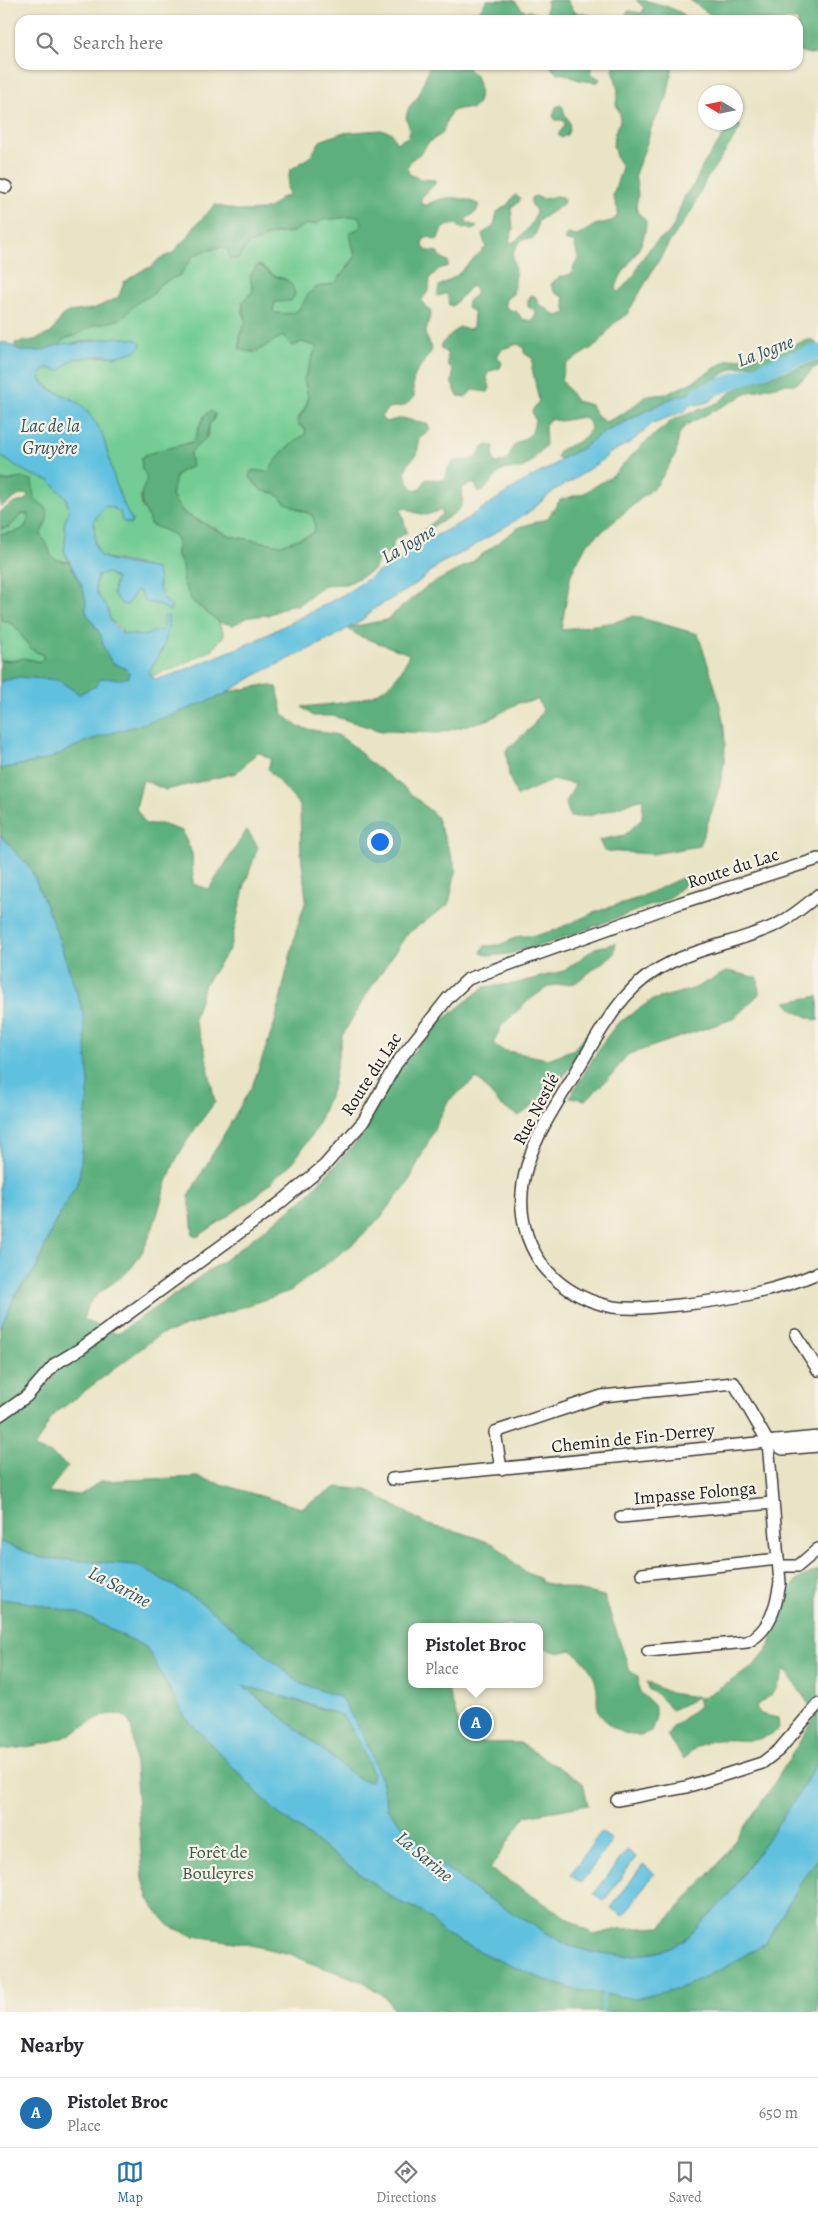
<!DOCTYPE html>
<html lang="en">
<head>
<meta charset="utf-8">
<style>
  body { margin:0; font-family:Alegreya,serif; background:#f2f2f3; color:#2b2b33 }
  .compass { position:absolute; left:698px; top:85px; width:45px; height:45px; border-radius:50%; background:#fff; box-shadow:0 1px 4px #0004; rotate:280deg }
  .you { position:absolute; left:379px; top:841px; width:18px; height:18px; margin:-12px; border:4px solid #fff; border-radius:50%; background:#1a73e8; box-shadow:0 0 0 8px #1a73e833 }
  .badge { display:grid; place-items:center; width:32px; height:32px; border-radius:50%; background:#1f6fb2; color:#fff; font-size:16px; font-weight:700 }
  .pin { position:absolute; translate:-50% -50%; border:2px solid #fff; box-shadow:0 1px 5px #0006 }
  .popup { position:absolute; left:408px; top:1623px; width:135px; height:65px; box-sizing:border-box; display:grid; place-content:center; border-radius:10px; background:#fff; filter:drop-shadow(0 1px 4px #0005); font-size:16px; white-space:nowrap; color:#7c7c81 }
  .popup b { font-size:19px; color:#2b2b33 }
  .popup::after { content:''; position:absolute; left:50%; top:100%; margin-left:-10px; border:10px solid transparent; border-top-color:#fff }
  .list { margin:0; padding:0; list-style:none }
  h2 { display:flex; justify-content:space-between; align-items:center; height:65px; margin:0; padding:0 20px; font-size:21px }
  h2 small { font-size:16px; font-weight:400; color:#7c7c81 }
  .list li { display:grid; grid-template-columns:32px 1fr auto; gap:15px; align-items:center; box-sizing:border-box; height:70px; padding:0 20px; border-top:1px solid #e1e1e2 }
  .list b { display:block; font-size:19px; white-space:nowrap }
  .list p { margin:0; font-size:16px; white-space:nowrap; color:#7c7c81 }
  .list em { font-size:16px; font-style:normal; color:#7c7c81 }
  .icon { flex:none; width:28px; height:28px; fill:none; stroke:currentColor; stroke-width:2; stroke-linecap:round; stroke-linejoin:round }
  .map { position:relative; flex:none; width:818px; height:2012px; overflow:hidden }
  .search { position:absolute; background:#fff; box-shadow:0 1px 4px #0004; left:15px; right:15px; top:15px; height:55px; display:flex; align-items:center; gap:12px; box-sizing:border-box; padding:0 18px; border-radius:15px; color:#7c7c81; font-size:19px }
  .sheet { height:135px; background:#fff }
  nav { display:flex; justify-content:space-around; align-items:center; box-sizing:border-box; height:70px; border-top:1px solid #e1e1e2; background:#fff; font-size:14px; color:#7c7c81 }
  nav a { display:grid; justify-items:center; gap:2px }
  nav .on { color:#1f6fb2 }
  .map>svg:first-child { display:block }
  .green { fill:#72cc93; stroke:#477458 }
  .forest { fill:#5db07d; stroke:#3c664c }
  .water { fill:#60c1df; stroke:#3e6e7e; fill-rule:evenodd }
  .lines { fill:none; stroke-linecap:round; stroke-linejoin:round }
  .stream { stroke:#60c1df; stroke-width:2.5 }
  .river { stroke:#60c1df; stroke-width:16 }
  .street-casing { stroke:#3b3a36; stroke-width:14 }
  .street { stroke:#fff; stroke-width:11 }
  .labels { text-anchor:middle; stroke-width:4.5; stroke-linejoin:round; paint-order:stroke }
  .street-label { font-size:18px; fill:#1c1c1c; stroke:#f7f3e8 }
  .park-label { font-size:18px; fill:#3a5a46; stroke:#f7f3e8 }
  .water-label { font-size:19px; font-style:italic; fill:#345660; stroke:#f7f3e8 }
</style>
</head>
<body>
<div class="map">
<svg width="818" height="2012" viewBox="0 0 818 2012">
  <rect width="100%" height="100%" fill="#f7f3e8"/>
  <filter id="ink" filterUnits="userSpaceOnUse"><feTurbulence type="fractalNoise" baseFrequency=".02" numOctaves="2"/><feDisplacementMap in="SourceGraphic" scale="10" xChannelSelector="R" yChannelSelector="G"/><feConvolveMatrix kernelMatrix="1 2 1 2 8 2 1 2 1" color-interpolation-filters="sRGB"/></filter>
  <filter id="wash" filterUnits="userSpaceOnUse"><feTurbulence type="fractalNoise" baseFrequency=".0096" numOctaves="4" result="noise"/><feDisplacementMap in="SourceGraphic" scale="20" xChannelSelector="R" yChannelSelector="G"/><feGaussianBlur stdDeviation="1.12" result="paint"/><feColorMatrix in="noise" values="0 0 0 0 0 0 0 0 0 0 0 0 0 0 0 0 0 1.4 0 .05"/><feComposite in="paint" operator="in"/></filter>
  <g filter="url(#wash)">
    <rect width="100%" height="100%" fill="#eae4c6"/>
    <g class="green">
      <path d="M358,216L363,222L361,227L350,233L355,257L335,283L316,288L296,312L287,314L275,313L273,310L275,302L283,300L287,280L273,275L260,265L250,276L253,292L247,296L242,308L246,321L240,334V349L255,353L273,340L284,336L295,346L301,342L317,346L304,379L308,396L307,404L297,420L299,426L306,429L305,434L268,472H261L252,480L262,491L275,493L288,504H293L297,509L312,515C315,522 317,527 312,534L281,545L230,536L184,513L171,495C174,486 174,472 185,470L190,453L208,435L209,424L214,420L215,414L201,422L194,441L165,451L146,454L147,480L141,495L142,508L148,514L150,524L173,534L177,539V557L182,564L183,582L192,601L219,622L224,635L212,650L175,668L150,676L149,672L162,651L168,628V616L162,631L145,636L123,634L120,628L110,619C108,600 90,599 98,575L108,573L116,579L113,588L121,604L137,590L150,603L169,604C155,595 161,582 156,569C149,568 143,566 136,564C124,561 112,560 100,556L95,544L94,521L105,506L111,507L120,512L122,521L131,524L132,520C109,486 112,441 85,409C74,396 43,391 39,375L47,368L64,367C74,351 101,359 116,356C123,355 130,352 136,351L137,340L116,337L59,345L66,338L78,335L92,326L121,319L137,303L154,293L160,284L180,275L194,254L223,247L238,259L248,244L263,240L269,235L293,232L303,225L318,224L323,220Z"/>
      <path d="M0,456L28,473L50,480L66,498L69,509L64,526L66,533L64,551L69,562L55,560C48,553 48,543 41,536V530L45,525L47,510C43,504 37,503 34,498C28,491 23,486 16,479L0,481Z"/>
      <path d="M26,513L28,514C29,532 14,533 0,534V529C16,527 14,517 26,513Z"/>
      <polygon points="0,619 14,625 31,649 43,655 43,659 41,662 29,659 0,660"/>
    </g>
    <g class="forest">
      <polygon points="487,0 514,0 523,10 534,12 539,20 473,20"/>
      <path d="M547,0H567L575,12L592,16L593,20C578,20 559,24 546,13Z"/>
      <path d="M636,0C651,0 670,7 683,14L685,20H630L627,17L626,13L629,11L642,13L644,8Z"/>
      <polygon points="690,0 818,0 818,55 798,52 798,20 718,20"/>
      <path d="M430,65H468L470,72L475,74C480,84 483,101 473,109C447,106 449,116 442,134L429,142L421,153L412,159L407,167L409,174L420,179L435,180V184L421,198V204L427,205C441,195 464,196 479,205L476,212L466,219L467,223L477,226L475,229L470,230L468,227L462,229L456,224C445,226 441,227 438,239L434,240L430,237L424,239L422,244C426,253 429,250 437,252L439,256L448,261V266L439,269L430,278L429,290L421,301L431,312L425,334L432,348L431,352C426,359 414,373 413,382C412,388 415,392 414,398L404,406L388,408L381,417L385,422L402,418L428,424L430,430L419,439L417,455C402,466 402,479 416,491L420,489L426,479L442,480C448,475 446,470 450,465C455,458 469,462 477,458L481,449L487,445L494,446L493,460L497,463C514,462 507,451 515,445C521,440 527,438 532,433L535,421L532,411L539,401L532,368L533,359L524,353V348L518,344L502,349L497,356L502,363L500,368L488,372L487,378L490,388L488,392L472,390L466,397L458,396L452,384L453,371L448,365L447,353L441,349V344L459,327L469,329L473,327L474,312L467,308L468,301C473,296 480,295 473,286L470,287L453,306L449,305L448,296L446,294L437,296L439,286L456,276L486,247L482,234L494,226L497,212L507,205L515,195L520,198L519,202L511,207L513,230L509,241L512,243C522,237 535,223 536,211L531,203V198L535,196L544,199L555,196L562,197L564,201L562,205L538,221L536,234L533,239H523C507,256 515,254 515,274C516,280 514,288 513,294L506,299L505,305L508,309L517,312L522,319L531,321L536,314L535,310L528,307V300L531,295L535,296L539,305C547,307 550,313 557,316L566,313L563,296C555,294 552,292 551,283L560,277L571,274L578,258L574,242L566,241L565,236L568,234L577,236L595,225L611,221L617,217L618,210L613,196L622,167L616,157L613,145L615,132L620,121V114L616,104L618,91L613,69L615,65H673L667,98L651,128L646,146L635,174L638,194L636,206L638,212L646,221C646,254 621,264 616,289L619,292L635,274L639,263L651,247L658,240L667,235L673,227L685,195L695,183L703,165L729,128L733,124L740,125V129L706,180L692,210L669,243L627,314L612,325L598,344L566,364L561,379L576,401L591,405L597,416L605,422C619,417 634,407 645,396L667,394L694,381L728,360L755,357L808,340H813L817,344L807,349L789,352L763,363L735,368L726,372L716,379H712L686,395L670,399L619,424L596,437L583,448L560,459L557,457L559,451C573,443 580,444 591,429L589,421L583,417L560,421L550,419L545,425L546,445L529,464L519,469H505L500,472L483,491L479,492L475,484H470L462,488C462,494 464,503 460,508C457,513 427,531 421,532L442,515V510L426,515L413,512L405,507L401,511L407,532L394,540L390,555L382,553L373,570L353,581L346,584L325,585L298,605H290L268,615L249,617L233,625L219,622L192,601L183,582L182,564L177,557V539L173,534L150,524C148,514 141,508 141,496C142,486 152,478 142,470L141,458C148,451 183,446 194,441L204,416L210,411L215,414L213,420L209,424L206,438L190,453L192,467L180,471L176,476L171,495L183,513L229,536L281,545L312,534C317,527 315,522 312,515C304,510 289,506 283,501C280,498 279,495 275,493L262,491L249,476L252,470L268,472L283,451L305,434L306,429L297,423L307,404L308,396L304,379L317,346L301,342L291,346L284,336C267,342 256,358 240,349V334L246,321L242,302L253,292L250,276L257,265C263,266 266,270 271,274C284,281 292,277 295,295L291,301L275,302L273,310L275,313C311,317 296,299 317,287C322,285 328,286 332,284C339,281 350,264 355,257L350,233L361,227L362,221L358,216L323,220L311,225L308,223L293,232L276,233L248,244L238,259H230L228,249L223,247H216L194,255L180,275L160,284L154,293L137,303L121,319L92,326L78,335L66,338L59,345L46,351H21L15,348V343L34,340L51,333L63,315L68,312L93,309L115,299L119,296L124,282L141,271L151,267L159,259L173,253L181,243L188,238L193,228L215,205L240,211L263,210L272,206L280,198L289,196L287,187L290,170L311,156L320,141L341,133L381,130L391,132L396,143L408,137L410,130L406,117L409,107L418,97Z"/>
      <path d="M550,65H593L590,73L600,79L598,82C591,82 580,81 573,78C567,75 565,73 558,74L552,69Z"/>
      <path d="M560,105L563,107C565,121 574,120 567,135L561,138L558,134L564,127L565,123L562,120H555L553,116L556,107Z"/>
      <path d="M818,361V366L812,369L808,375L796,384H784L750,392L686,425L679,434L676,454L657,485L586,545L571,574L561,630L615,622L634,616L698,634C709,670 725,707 725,746C725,780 711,814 699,846L652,854L604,851L599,840L625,835L642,819L643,798C618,806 597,818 570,817L566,803L575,784L553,780L517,796L509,776L506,750L532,727L543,710L538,700L518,703L490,719L439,733L381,731L333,716H313L302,707C346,702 392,704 409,654L359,636L347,628L386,620L426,587L472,562L519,527L547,519L560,500L584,493L612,476L643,444L674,419L718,403L731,392L744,385Z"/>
      <path d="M21,478L32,480L34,498C43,505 52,511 45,525C43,530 41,530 41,536C56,552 42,559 69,562L82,586L86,600V612L101,635L112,663L125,668L129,672L128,678C121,681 110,677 100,680L96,686L79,694L58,680L18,677L0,682V660L15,661L23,658L40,662L43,659V655L31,649L14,625L0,619V534C14,533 29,532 28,514H22L10,527L0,529V512L12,504L26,500L28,497L27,494L20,495L0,507V481H10Z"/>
      <path d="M264,685L277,687L283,714L298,727L338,735L356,748L369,762L402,786L436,816L456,868L449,904L407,934L368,992L342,1036L332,1090L315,1130L294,1161L253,1199L197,1237L193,1234L189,1195L253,1084L275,1022L296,931L306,900L301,853L300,806L268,769L271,759L258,752L236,773L166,790L143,780L136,808L145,824H162L182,831L192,853L193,884L209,889L247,830L258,847L245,884L230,948L205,984L194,1019L204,1047L215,1102C201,1121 186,1140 175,1162C159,1196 156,1239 131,1268C116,1285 84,1295 84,1320L117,1334L226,1259L306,1197L362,1136L385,1090L404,1062L439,1023L484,987L513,984L564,971L595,948L616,943L614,954L575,983L549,986L529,1000L502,1025L493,1043L502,1050L548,1059L574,1049L591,1029L585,1046L552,1092L519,1116L501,1106L477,1078L448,1101L408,1183L381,1217L353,1244L290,1291L159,1335L53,1415L34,1448L51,1454L68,1466L48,1492L80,1495L101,1481L197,1477L301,1508L337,1487L367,1490L428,1525L463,1533L496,1545L523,1571L541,1579V1582L604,1596L630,1671L638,1676L639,1691L655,1706V1720L651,1731C648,1732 644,1735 640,1735C625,1737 604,1725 599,1711C595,1702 599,1693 596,1684C593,1671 583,1658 571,1650L558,1653L540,1646V1627H512L511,1623L503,1627H412V1684H446L465,1742L520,1743L583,1783L588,1805L525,1816L490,1869L594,1935L618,1929L661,1927L720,1862L772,1787L816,1715L785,1669C782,1676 779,1686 774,1692C768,1699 760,1700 756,1708L761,1714L778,1718L779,1729C745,1756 715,1721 684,1759L667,1736L673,1727L699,1706L697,1698L672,1710L655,1693L649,1690L647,1682L670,1693L703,1698L752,1668L770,1646L779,1607L797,1580L818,1570V1761L797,1797L726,1898L689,1936L672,1948L654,1953L624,1956L591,1952L567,1945L476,1891L434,1859L388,1810L381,1780L364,1736L340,1697L301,1684L198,1600L137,1565L42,1558L0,1542V1329L17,1291L36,1269L53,1226L83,1012L56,931L31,869L0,835V769L49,759L89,740L229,692Z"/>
      <polygon points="686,876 692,878 668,899 549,943 509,954 491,956 481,953 484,946 499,945 520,936 534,936 555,930 598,911 638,898"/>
      <polygon points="728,971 758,978 759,994 733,1019 627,1055 612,1075 586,1100 570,1097 603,1042 617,1024 652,1000 693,989"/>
      <polygon points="818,996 818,1021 794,1011 786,1002"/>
      <path d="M0,1599L26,1602L79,1613L147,1648L185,1717L275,1811L397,1901L422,1911L445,1934L491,1957L540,1978L573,1989L680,1988L724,1968L766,1942L807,1871L818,1859V2012H395L387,1999L364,1982L313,1964L290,1954L241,1943L194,1936L171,1927L158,1913L149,1899L143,1879L133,1736C131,1728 131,1720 123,1716C104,1708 84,1728 69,1735C47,1745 23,1748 0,1750Z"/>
      <polygon points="241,1684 342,1715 353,1731 373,1773 371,1782 358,1779"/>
    </g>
    <g class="water">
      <path d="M116,337L137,340L141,343L140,347L136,351L114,357L106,355L73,359L60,371L47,368L39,376C44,394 74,394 85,409C90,416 99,426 102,434C112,464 115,494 132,520L131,524L122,521L120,512L111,507L105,506L94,521L95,544L100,556L114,561L156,569C163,590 153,587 171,607L170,611L158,604L145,602L140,592L137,590L127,605L121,604L113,593L116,579L108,573L98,575C92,593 98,594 107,607C109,611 108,615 110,619C112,624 119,629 123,634L145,636L157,630L162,631L164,616H168V628L164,646L149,672L150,676L157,679L177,673L255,641L343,595L431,538L462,522L524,481L551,467L563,458L583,448L596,437L670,399L691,393L712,379H716L720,391C714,400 703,407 691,404L685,411L653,423L631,442L610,453L601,461L570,482L556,489L529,512L464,552L441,563L412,587L375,608L362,620L332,638L256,675L223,695L175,714L89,740L49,759L0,769V682L18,677L58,680L79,694L96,686L99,680C109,675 119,682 128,677L129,672L125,668L112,663L104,648L101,635L86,612V600L82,586L64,551L66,533L64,526L69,509L66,498L50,481L28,473L0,456V343H7L21,351H40L65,343L73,344Z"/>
      <polygon points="0,835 31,869 56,931 83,1012 89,1084 79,1180 53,1226 36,1269 17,1291 0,1329"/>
      <path d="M0,1542L42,1558L137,1565L198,1600L301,1684L340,1697L364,1736L381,1780L388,1810L434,1859L476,1891L567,1945L591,1952L624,1956L654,1953L672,1948L689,1936L726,1898L797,1797L818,1761V1859L807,1872L766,1942L724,1968L680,1988L635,1999L573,1989L540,1978L491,1957L445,1934L422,1911L397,1901L275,1811L185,1717L147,1648L79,1613L26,1602L0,1599ZM242,1685L313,1705L342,1715L353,1731L373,1773L371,1782L358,1779Z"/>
      <polygon points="601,1832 612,1840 581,1883 570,1875"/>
      <polygon points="627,1850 636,1857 604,1901 594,1894"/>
      <polygon points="643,1864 654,1873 623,1916 611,1908"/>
    </g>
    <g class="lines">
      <polyline class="stream" points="603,1991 603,2012"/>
      <polyline class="river" points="698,394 790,360 818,352"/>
    </g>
  </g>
  <g filter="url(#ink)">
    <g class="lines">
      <defs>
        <g id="street">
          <polyline points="0,185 6,187"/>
          <path d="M818,895C805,906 793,916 778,924C724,950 667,948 625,997C606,1019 591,1047 576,1072C558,1102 537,1132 527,1166C507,1233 545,1294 613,1307C635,1310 657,1307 679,1305C726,1300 774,1292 818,1273"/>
          <polyline points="796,1335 818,1370"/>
          <polyline points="0,1415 27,1396 55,1364 80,1349 280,1203 325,1165 363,1122 396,1064 448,998 468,979 680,903 818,859"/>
          <polyline points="776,1441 779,1447 783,1449 818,1446"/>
          <path d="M501,1469L495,1432L602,1396L734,1383L768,1442L780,1583C776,1607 770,1631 747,1642L648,1651"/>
          <polyline points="392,1479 818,1437"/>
          <polyline points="621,1517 773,1503"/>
          <polyline points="779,1566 798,1566 818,1549"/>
          <polyline points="642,1574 778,1559"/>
          <polyline points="617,1800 686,1787 762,1763 779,1750 818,1704"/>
        </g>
      </defs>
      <use href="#street" class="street-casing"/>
      <use href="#street" class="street"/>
    </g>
  </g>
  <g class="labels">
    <g class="street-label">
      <text transform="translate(733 868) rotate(-18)" y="6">Route du Lac</text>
      <text transform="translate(371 1074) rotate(-57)" y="6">Route du Lac</text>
      <text transform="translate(536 1109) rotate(-62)" y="6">Rue Nestlé</text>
      <text transform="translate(633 1438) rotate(-6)" y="6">Chemin de Fin-Derrey</text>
      <text transform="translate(695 1493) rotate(-5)" y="6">Impasse Folonga</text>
    </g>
    <g class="park-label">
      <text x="218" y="1858">Forêt de<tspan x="218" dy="21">Bouleyres</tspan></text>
    </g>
    <g class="water-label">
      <text transform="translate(765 350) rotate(-20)" y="7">La Jogne</text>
      <text x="50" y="432">Lac de la<tspan x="50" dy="22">Gruyère</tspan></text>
      <text transform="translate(408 543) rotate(-30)" y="7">La Jogne</text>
      <text transform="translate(120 1586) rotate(28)" y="7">La Sarine</text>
      <text transform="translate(425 1856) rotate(40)" y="7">La Sarine</text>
    </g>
  </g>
</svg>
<svg class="compass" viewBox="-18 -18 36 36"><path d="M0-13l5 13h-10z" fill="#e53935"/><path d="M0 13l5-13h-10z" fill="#7c7c81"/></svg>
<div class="you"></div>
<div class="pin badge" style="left:476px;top:1723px">A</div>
<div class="popup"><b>Pistolet Broc</b>Place</div>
<div class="search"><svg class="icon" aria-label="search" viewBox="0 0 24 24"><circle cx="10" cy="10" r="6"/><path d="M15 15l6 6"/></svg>Search here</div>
</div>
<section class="sheet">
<h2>Nearby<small></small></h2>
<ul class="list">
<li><span class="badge">A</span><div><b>Pistolet Broc</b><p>Place</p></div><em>650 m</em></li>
</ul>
</section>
<nav>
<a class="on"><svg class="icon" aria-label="map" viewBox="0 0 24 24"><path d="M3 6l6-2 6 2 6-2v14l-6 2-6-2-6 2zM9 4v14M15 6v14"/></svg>Map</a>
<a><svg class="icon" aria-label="directions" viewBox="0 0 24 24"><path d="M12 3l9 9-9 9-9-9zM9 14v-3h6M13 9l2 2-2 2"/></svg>Directions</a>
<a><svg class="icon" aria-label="saved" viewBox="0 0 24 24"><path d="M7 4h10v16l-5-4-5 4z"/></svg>Saved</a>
</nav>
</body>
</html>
